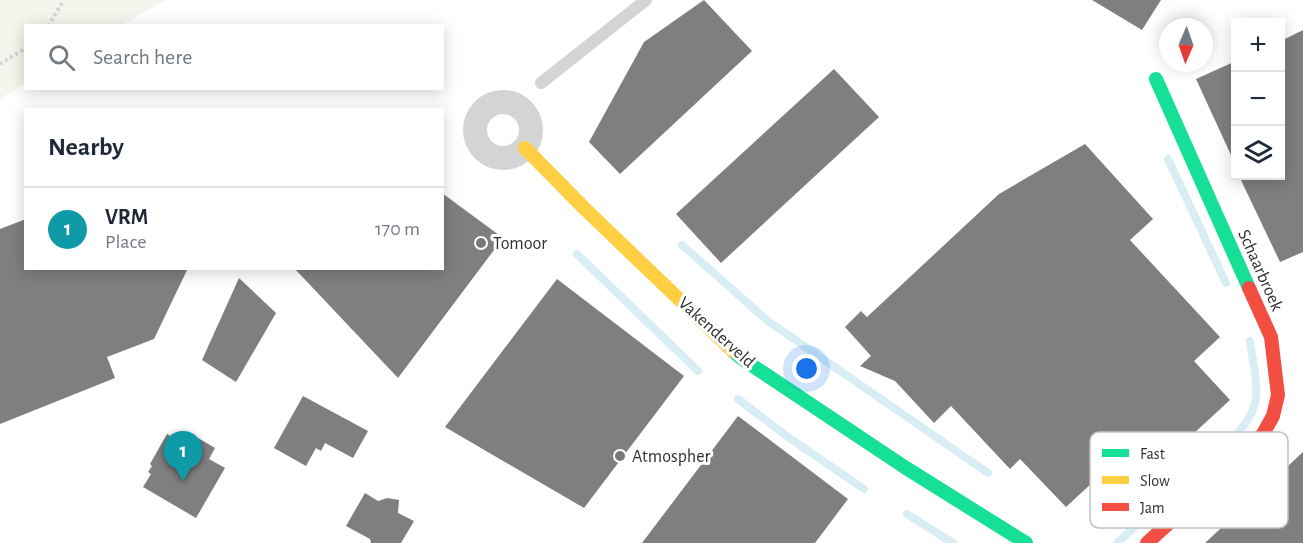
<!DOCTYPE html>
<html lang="en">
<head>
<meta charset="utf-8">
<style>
  body { margin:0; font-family:"Alegreya Sans",sans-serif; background:#f2f2f3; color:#1f2937 }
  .controls { position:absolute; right:18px; top:18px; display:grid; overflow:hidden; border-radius:0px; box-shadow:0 3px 15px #0003 }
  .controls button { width:54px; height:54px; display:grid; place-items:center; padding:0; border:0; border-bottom:2px solid #e0e1e3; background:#fff; color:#1f2937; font:30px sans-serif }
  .compass { position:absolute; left:1159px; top:18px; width:54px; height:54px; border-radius:50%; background:#fff; box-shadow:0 3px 15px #0003; rotate:182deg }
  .you { position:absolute; left:807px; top:369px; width:21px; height:21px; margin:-15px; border:4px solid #fff; border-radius:50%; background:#1a73e8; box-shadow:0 0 0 9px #1a73e833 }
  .badge { display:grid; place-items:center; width:39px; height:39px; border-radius:50%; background:#0f766e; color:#fff; font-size:20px; font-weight:700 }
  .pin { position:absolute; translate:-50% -50px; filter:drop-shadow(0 2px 3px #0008) }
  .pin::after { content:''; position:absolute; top:32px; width:21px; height:18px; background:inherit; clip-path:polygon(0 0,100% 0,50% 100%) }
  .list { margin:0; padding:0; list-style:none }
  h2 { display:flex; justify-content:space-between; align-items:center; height:78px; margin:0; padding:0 24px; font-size:26px }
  h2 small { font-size:20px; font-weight:400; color:#747a83 }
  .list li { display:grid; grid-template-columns:39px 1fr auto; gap:18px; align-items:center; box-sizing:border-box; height:84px; padding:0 24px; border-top:2px solid #e0e1e3 }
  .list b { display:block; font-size:22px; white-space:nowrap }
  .list p { margin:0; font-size:20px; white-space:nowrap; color:#747a83 }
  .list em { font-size:20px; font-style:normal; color:#747a83 }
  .icon { flex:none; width:33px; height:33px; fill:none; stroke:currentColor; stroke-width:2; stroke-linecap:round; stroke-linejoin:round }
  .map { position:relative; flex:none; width:1303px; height:543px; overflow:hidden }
  .search { position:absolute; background:#fff; box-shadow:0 3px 15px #0003; left:24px; top:24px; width:420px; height:66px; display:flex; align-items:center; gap:15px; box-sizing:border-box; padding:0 21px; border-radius:0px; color:#747a83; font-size:22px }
  .panel { position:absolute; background:#fff; box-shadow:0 3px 15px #0003; left:24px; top:108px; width:420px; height:162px; border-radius:0px }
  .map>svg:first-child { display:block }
  .green { fill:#f3f6ec }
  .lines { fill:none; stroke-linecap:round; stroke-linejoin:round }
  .stream { stroke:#d8edf4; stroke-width:8 }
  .building { fill:#7f7f7f }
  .path { stroke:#d4d4d4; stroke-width:4; stroke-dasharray:3 3; stroke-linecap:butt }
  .lane { stroke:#d4d4d4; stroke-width:12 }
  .street { stroke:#d4d4d4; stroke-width:24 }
  .fast { stroke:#16e098; stroke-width:14 }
  .slow { stroke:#ffcf43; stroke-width:14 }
  .jam { stroke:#f24e42; stroke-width:14 }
  .poi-dot { fill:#787878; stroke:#fff; stroke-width:2 }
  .labels { text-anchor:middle; stroke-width:6; stroke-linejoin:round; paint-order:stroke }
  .poi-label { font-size:18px; fill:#303030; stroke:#fff; text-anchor:start }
  .street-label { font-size:18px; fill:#303030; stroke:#fff }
  .key { fill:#fff; stroke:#c1c1c1; stroke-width:1.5 }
  .key-label { font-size:16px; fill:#303030 }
</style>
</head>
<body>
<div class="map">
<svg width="1303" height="543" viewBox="0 0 1303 543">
  <rect width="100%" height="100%" fill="#fff"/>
  <polygon class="green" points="0,0 165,0 122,25 26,26 25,83 0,99"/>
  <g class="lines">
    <g class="stream">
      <polyline points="1168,159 1226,283"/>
      <polyline points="682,245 768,321 988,473"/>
      <polyline points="577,254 698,371"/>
      <polyline points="738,399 788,437 864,489"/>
      <path d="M1201,465C1222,447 1253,427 1256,397C1258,379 1252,359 1250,341"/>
      <polyline points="907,514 953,543"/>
      <polyline points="1117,543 1153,510"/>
    </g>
  </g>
  <g class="building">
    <polygon points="704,0 752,51 620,174 589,142 644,42"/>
    <polygon points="1092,0 1161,0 1142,30"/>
    <polygon points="1303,30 1303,252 1280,262 1239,176 1281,176 1281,41"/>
    <polygon points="1236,61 1236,166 1196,79"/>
    <polygon points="834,69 879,117 721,263 676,214"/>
    <polygon points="1085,144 1153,219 1130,240 1220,337 1194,361 1230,400 1142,481 1119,458 1066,507 1020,459 1010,469 951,406 934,423 895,381 860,366 871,356 845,327 861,311 867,317 999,194"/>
    <polygon points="442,193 503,238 398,378 294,268 442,268"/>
    <polygon points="26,219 26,268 188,268 154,339 107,357 115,378 0,424 0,229"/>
    <polygon points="239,278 276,313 236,382 202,360"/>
    <polygon points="557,279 684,376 584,508 445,427"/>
    <polygon points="303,396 368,431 353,458 325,443 321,451 316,448 306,466 274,448"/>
    <polygon points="738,416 848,499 815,543 642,543"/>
    <polygon points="167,434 192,448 198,438 215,448 209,459 225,468 196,518 143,487 151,474 148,472 152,466 150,464"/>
    <polygon points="1303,452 1303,543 1205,543"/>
    <polygon points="365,493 378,501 387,498 399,500 398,513 414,521 401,543 371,543 370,539 346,526"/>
  </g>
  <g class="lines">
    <g class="path">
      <polyline points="48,26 64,0"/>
      <polyline points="0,64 26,48"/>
    </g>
    <polyline class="lane" points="541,83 646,0"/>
    <circle class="street" cx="503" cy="130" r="28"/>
    <g class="fast">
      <polyline points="1156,79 1249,288"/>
      <polyline points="733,351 741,358 906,468 1026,543"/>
    </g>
    <polyline class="slow" points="525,148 583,207 733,351"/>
    <polyline class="jam" points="1147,543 1246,453 1263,434 1273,416 1278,395 1271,337 1249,288"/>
  </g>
  <g class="poi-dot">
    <circle cx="481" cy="243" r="6"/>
    <circle cx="620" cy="456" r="6"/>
  </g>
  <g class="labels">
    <g class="poi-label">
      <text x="493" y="249">Tomoor</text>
      <text x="632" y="462">Atmospher</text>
    </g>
    <g class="street-label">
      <text transform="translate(1261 270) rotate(66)" y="6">Schaarbroek</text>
      <text transform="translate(717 332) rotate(42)" y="6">Vakenderveld</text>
    </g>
  </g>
  <rect x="1090" y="432" width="198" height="96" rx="9" class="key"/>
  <rect x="1102" y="449" width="27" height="8" fill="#16e098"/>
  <rect x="1102" y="476" width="27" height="8" fill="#ffcf43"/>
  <rect x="1102" y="503" width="27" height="8" fill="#f24e42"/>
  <g class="key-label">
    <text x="1140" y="459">Fast</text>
    <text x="1140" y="486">Slow</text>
    <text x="1140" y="513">Jam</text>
  </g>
</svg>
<div class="controls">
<button>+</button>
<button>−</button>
<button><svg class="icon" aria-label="layers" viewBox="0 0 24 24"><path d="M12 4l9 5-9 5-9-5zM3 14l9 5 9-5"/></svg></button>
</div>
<svg class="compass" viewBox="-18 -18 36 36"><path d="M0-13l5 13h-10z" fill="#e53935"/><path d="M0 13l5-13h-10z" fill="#747a83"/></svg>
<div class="you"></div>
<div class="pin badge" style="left:183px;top:481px;background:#0f9aa8">1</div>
<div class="search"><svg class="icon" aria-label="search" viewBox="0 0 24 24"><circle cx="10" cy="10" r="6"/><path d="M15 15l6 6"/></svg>Search here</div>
<section class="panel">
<h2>Nearby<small></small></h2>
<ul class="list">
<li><span class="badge" style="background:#0f9aa8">1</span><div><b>VRM</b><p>Place</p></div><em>170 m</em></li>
</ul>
</section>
</div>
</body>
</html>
